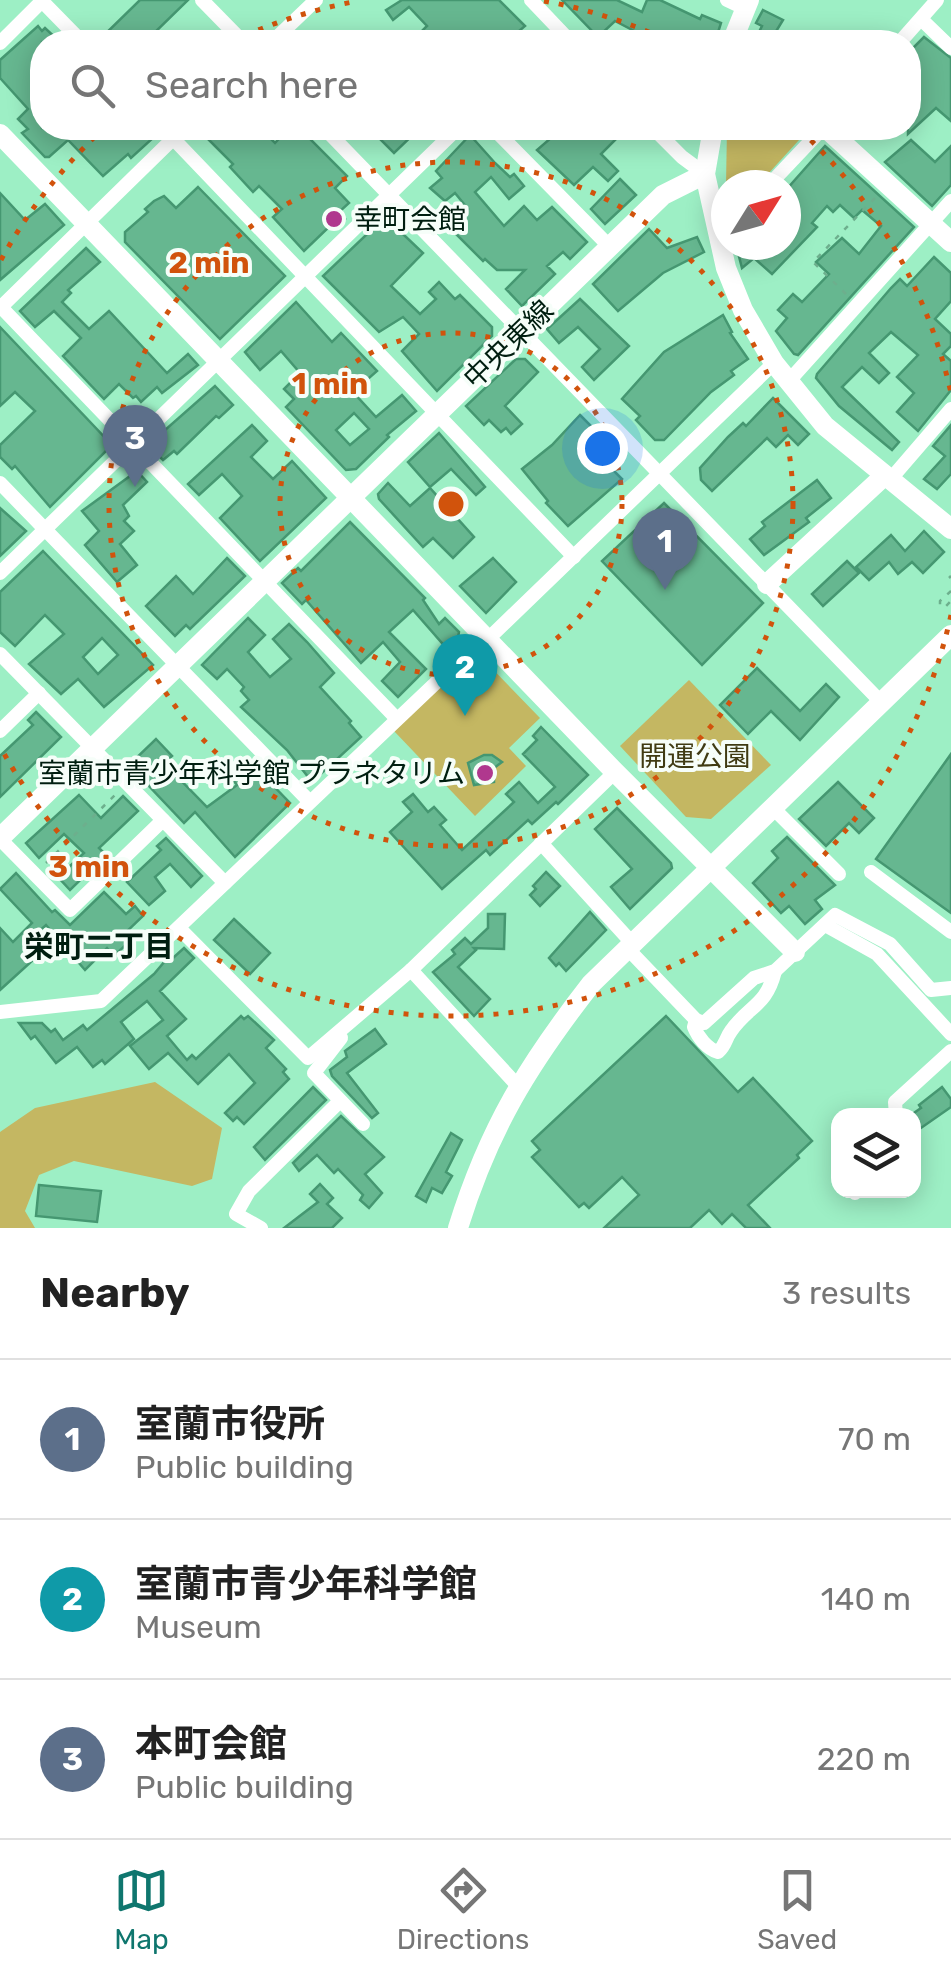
<!DOCTYPE html>
<html lang="en">
<head>
<meta charset="utf-8">
<style>
  body { margin:0; font-family:Rubik,"Noto Sans JP",sans-serif; background:#f6f6f6; color:#222 }
  .controls { position:absolute; right:30px; bottom:30px; display:grid; overflow:hidden; border-radius:20px; box-shadow:0 5px 25px #0003 }
  .controls button { width:90px; height:90px; display:grid; place-items:center; padding:0; border:0; border-bottom:2px solid #e0e0e0; background:#fff; color:#222; font:50px sans-serif }
  .compass { position:absolute; left:711px; top:170px; width:90px; height:90px; border-radius:50%; background:#fff; box-shadow:0 5px 25px #0003; rotate:53deg }
  .you { position:absolute; left:602px; top:448px; width:35px; height:35px; margin:-25px; border:8px solid #fff; border-radius:50%; background:#1a73e8; box-shadow:0 0 0 15px #1a73e833 }
  .badge { display:grid; place-items:center; width:65px; height:65px; border-radius:50%; background:#0f766e; color:#fff; font-size:32px; font-weight:700 }
  .pin { position:absolute; translate:-50% -82px; filter:drop-shadow(0 2px 5px #0008) }
  .pin::after { content:''; position:absolute; top:52px; width:35px; height:30px; background:inherit; clip-path:polygon(0 0,100% 0,50% 100%) }
  .list { margin:0; padding:0; list-style:none }
  h2 { display:flex; justify-content:space-between; align-items:center; height:130px; margin:0; padding:0 40px; font-size:42px }
  h2 small { font-size:32px; font-weight:400; color:#767676 }
  .list li { display:grid; grid-template-columns:65px 1fr auto; gap:30px; align-items:center; box-sizing:border-box; height:160px; padding:0 40px; border-top:2px solid #e0e0e0 }
  .list b { display:block; font-size:38px; white-space:nowrap }
  .list p { margin:0; font-size:32px; white-space:nowrap; color:#767676 }
  .list em { font-size:32px; font-style:normal; color:#767676 }
  .icon { flex:none; width:55px; height:55px; fill:none; stroke:currentColor; stroke-width:2; stroke-linecap:round; stroke-linejoin:round }
  .map { position:relative; flex:none; width:951px; height:1228px; overflow:hidden }
  .search { position:absolute; background:#fff; box-shadow:0 5px 25px #0003; left:30px; right:30px; top:30px; height:110px; display:flex; align-items:center; gap:25px; box-sizing:border-box; padding:0 35px; border-radius:40px; color:#767676; font-size:38px }
  .sheet { height:610px; background:#fff }
  nav { display:flex; justify-content:space-around; align-items:center; box-sizing:border-box; height:140px; border-top:2px solid #e0e0e0; background:#fff; font-size:28px; color:#767676 }
  nav a { display:grid; justify-items:center; gap:5px }
  nav .on { color:#0f766e }
  .map>svg:first-child { display:block }
  .green { fill:#c4b762 }
  .building { fill:#66b790; stroke:#459771; stroke-width:2.5; fill-rule:evenodd }
  .lines { fill:none; stroke-linecap:round; stroke-linejoin:round }
  .path { stroke:#6daf8d; stroke-width:2.5; stroke-dasharray:5 8; stroke-linecap:butt }
  .street { stroke:#fff; stroke-width:14 }
  .secondary { stroke:#fff; stroke-width:20 }
  .ring { fill:none; stroke:#d1530c; stroke-width:5; stroke-dasharray:5 10 }
  .poi-dot { fill:#b0388e; stroke:#f6fef9; stroke-width:4 }
  .labels { text-anchor:middle; stroke-width:8; stroke-linejoin:round; paint-order:stroke }
  .poi-label { font-size:28px; fill:#001e10; stroke:#f6fef9; text-anchor:start }
  .street-label { font-size:28px; fill:#001e10; stroke:#f6fef9 }
  .park-label { font-size:28px; fill:#403b13; stroke:#f6fef9 }
  .neighbourhood-label { font-size:30px; font-weight:bold; fill:#001e10; stroke:#f6fef9 }
  .centre { fill:#d1530c; stroke:#f6fef9; stroke-width:5 }
  .ring-label { font-size:30px; text-anchor:middle; font-weight:bold; fill:#d1530c; stroke:#f6fef9; stroke-width:8; stroke-linejoin:round; paint-order:stroke }
</style>
</head>
<body>
<div class="map">
<svg width="951" height="1228" viewBox="0 0 951 1228">
  <rect width="100%" height="100%" fill="#9defc5"/>
  <g class="green">
    <polygon points="727,128 810,128 758,185 726,185"/>
    <polygon points="476,652 540,718 509,748 526,766 475,816 394,731"/>
    <polygon points="689,680 771,765 711,819 686,817 620,746"/>
    <polygon points="155,1082 222,1128 212,1179 192,1186 74,1161 39,1175 25,1211 35,1228 0,1228 0,1132 35,1108"/>
  </g>
  <g class="building">
    <polygon points="140,0 188,0 145,42 97,42"/>
    <polygon points="402,0 499,0 525,26 519,31 529,42 411,42 427,26 409,7 393,20 386,10"/>
    <polygon points="562,0 617,0 642,12 647,0 660,0 700,19 702,15 721,23 715,42 628,42 638,33 615,21 598,37"/>
    <polygon points="763,10 783,20 775,33 795,42 754,42 762,26 756,23"/>
    <polygon points="38,26 42,31 45,28 60,42 42,42 42,75 32,83 38,90 34,93 42,102 42,128 145,128 154,137 131,158 128,154 103,176 68,140 49,157 45,157 22,133 28,129 18,119 28,109 0,78 0,60"/>
    <polygon points="924,37 951,58 951,121 936,108 908,134 908,53"/>
    <polygon points="214,128 260,128 275,143 289,128 305,128 311,133 308,137 347,176 335,188 349,203 339,212 345,219 337,227 333,223 304,251 273,217 282,209 259,186 253,192 230,167 233,164 205,136"/>
    <polygon points="369,128 420,128 394,153"/>
    <polygon points="542,128 627,128 601,154 618,171 608,181 593,167 574,185 537,150 551,138"/>
    <polygon points="470,135 495,163 510,177 514,174 524,186 509,199 491,177 475,192 504,226 524,206 537,220 552,207 587,242 570,259 563,252 547,266 555,274 522,306 506,289 525,270 497,270 485,259 483,261 449,227 468,209 455,193 445,201 430,188 442,178 436,171"/>
    <polygon points="911,140 935,162 951,146 951,185 932,206 885,162"/>
    <polygon points="825,146 914,227 798,355 794,354 776,331 787,318 778,310 793,294 802,302 829,274 816,262 842,238 859,254 881,226 862,210 854,218 840,205 833,212 827,206 812,223 817,227 772,274 754,258 742,268 736,245 786,245 786,190"/>
    <polygon points="620,179 636,195 605,224 591,209"/>
    <polygon points="198,187 285,276 220,339 125,242 125,232 148,212 145,209 154,201 164,196 176,208"/>
    <polygon points="0,193 25,220 45,204 64,225 0,280"/>
    <polygon points="385,217 423,253 391,286 420,314 436,299 429,292 439,282 455,299 460,295 492,327 492,336 437,391 402,351 419,334 403,317 379,332 323,276"/>
    <polygon points="649,229 667,248 697,237 704,252 663,273 618,311 593,284"/>
    <polygon points="86,248 100,262 68,290 71,293 62,302 89,329 109,311 167,373 188,354 198,365 162,393 157,387 141,402 136,396 133,398 119,384 104,399 63,356 81,338 54,311 35,327 20,311"/>
    <polygon points="934,257 951,273 951,301 935,319 951,334 951,346 943,354 951,361 951,390 918,431 897,412 914,393 897,377 918,355 891,332 869,353 889,373 879,383 862,367 842,387 899,442 892,450 839,406 816,378 817,374 891,288 900,279 907,286"/>
    <polygon points="580,299 629,346 594,380 582,367 600,349 578,327 559,343 547,329"/>
    <path d="M296,302L332,342L341,333L377,371L353,392L376,417L402,395L416,411L387,435L389,437L356,469L346,470L286,407L294,399L284,389L300,373L281,351L260,370L245,352ZM354,413L369,429L350,445L336,430Z"/>
    <polygon points="723,315 732,332 730,333 748,359 731,371 734,375 711,392 664,440 655,440 636,420 640,416 622,399 664,352"/>
    <polygon points="0,327 110,443 107,446 109,448 50,507 15,466 12,469 0,457 0,445 35,411 15,392 0,406"/>
    <polygon points="516,359 525,359 538,372 505,406 522,424 511,434 506,428 501,432 489,420 484,425 466,406"/>
    <polygon points="215,386 233,405 219,418 216,416 177,454 174,451 163,460 148,445"/>
    <polygon points="773,398 809,434 798,445 788,435 776,447 767,438 712,491 701,480 700,468 728,437 743,423 746,426"/>
    <polygon points="580,415 592,427 581,438 622,479 568,526 546,503 548,501 522,469 552,445"/>
    <polygon points="252,425 267,441 251,457 273,479 292,461 326,498 260,561 220,518 242,496 222,474 199,495 188,484"/>
    <polygon points="951,425 951,474 937,489 924,479 945,456 933,446"/>
    <polygon points="439,433 485,487 476,495 451,469 430,487 408,462"/>
    <polygon points="137,471 147,482 123,505 129,516 124,521 134,531 120,544 137,565 117,582 85,545 99,531 82,511"/>
    <polygon points="817,480 831,498 806,518 809,522 764,555 750,539 765,526 762,522"/>
    <polygon points="388,483 410,506 430,488 474,537 453,558 433,538 423,547 379,499 378,494"/>
    <polygon points="664,503 763,603 702,665 602,561"/>
    <polygon points="0,508 26,531 0,556"/>
    <polygon points="350,522 425,598 423,600 439,624 445,618 459,632 457,642 449,651 413,610 389,632 426,669 398,697 382,681 400,662 383,642 361,663 306,600 302,604 282,583 298,568 301,571"/>
    <polygon points="924,531 944,552 923,573 912,562 898,574 889,562 869,580 856,567 891,535 905,551"/>
    <path d="M43,551L153,665L104,707L78,679L61,694L29,664L64,634L45,615L15,646L0,632V592ZM102,638L118,655L98,674L83,657Z"/>
    <polygon points="227,558 245,576 190,629 186,625 175,636 146,606 176,576 193,594"/>
    <polygon points="493,558 516,582 486,613 460,586"/>
    <polygon points="847,561 859,573 823,606 812,594"/>
    <polygon points="248,618 265,635 248,652 270,677 291,659 273,639 289,624 307,642 334,673 320,687 351,721 349,723 361,737 312,782 287,750 241,707 249,700 241,691 244,687 227,669 217,679 202,665"/>
    <polygon points="757,668 800,711 826,684 839,697 800,740 771,711 748,734 720,705"/>
    <polygon points="36,712 61,737 0,797 0,756 33,725 28,720"/>
    <polygon points="541,727 588,775 558,804 556,802 532,824 528,820 490,855 486,850 442,889 390,832 412,812 403,802 413,794 428,812 434,807 446,820 440,825 462,850 514,802 506,794 519,782 538,803 555,787 523,754 537,740 533,736"/>
    <polygon points="156,739 172,756 164,763 207,807 237,785 233,780 252,764 290,803 235,857 195,812 184,823 129,765"/>
    <polygon points="951,754 951,913 876,859"/>
    <polygon points="484,755 492,755 502,762 494,768 494,782 474,785 468,763"/>
    <polygon points="838,782 874,818 859,833 849,823 826,846 799,819"/>
    <polygon points="79,795 101,818 123,796 138,811 99,848 106,855 70,890 58,877 84,853 64,834 39,858 26,843"/>
    <polygon points="617,808 671,863 672,868 630,909 611,887 632,869 595,829"/>
    <polygon points="787,837 835,885 815,900 822,909 805,924 789,906 781,913 753,883 778,858 772,851"/>
    <polygon points="166,838 202,876 191,887 170,864 155,877 165,891 149,905 127,882 161,850 157,846"/>
    <polygon points="546,872 560,886 540,906 530,895 536,889 533,886"/>
    <polygon points="16,873 52,912 55,910 70,925 104,892 126,914 135,906 143,916 124,934 130,941 114,956 107,948 85,970 46,925 27,942 35,950 28,957 32,961 0,990 0,928 13,942 32,923 0,889"/>
    <polygon points="590,912 606,930 566,971 559,963 556,966 549,958"/>
    <polygon points="488,914 505,914 504,949 474,948 476,950 458,967 490,999 474,1016 433,972 455,954 452,950 465,938 471,944 488,928"/>
    <polygon points="234,919 270,953 250,974 214,940"/>
    <polygon points="184,948 194,958 160,991 186,1019 167,1036 187,1060 192,1055 196,1059 241,1016 244,1019 248,1016 274,1040 266,1048 286,1069 283,1072 289,1079 244,1124 237,1117 233,1121 225,1113 255,1083 229,1054 198,1084 168,1053 149,1069 130,1046 163,1020 147,1001 121,1022 134,1039 105,1064 102,1060 93,1067 77,1047 56,1063 35,1036 31,1039 19,1023 42,1023 51,1032 55,1029 63,1040 83,1025 87,1030 154,974 170,955 173,958"/>
    <polygon points="666,1016 738,1092 753,1078 812,1141 797,1155 799,1158 748,1205 770,1228 746,1228 732,1214 722,1224 709,1210 690,1228 604,1228 639,1195 622,1177 589,1208 584,1203 579,1207 532,1157 540,1150 532,1141"/>
    <polygon points="375,1029 386,1044 347,1073 378,1113 372,1118 332,1076 330,1070 347,1057 345,1051"/>
    <polygon points="313,1087 326,1100 265,1160 254,1147"/>
    <polygon points="942,1087 951,1099 951,1107 921,1128 914,1126 914,1113 921,1108 919,1105"/>
    <polygon points="341,1116 384,1157 365,1174 382,1193 369,1208 360,1200 363,1195 338,1169 334,1173 317,1155 299,1171 293,1163"/>
    <polygon points="451,1133 462,1140 446,1172 452,1176 442,1193 432,1188 426,1202 416,1196"/>
    <polygon points="320,1184 333,1198 327,1204 342,1218 332,1228 284,1228 318,1202 310,1194"/>
    <polygon points="39,1185 101,1191 97,1222 36,1216"/>
  </g>
  <g class="lines">
    <g class="path">
      <polyline points="846,294 813,262 876,197"/>
      <polyline points="949,578 951,576"/>
      <polyline points="951,591 940,601 940,605 945,607 951,601"/>
      <polyline points="46,863 115,795"/>
    </g>
    <g class="street">
      <polyline points="41,0 82,42"/>
      <polyline points="202,0 243,42"/>
      <polyline points="531,0 571,42"/>
      <polyline points="727,0 744,8"/>
      <polyline points="921,19 951,48"/>
      <polyline points="272,42 316,0"/>
      <polyline points="548,42 560,31"/>
      <polyline points="900,42 937,0"/>
      <polyline points="0,43 43,0"/>
      <polyline points="163,128 574,557"/>
      <polyline points="324,128 880,701"/>
      <polyline points="493,128 609,246"/>
      <polyline points="653,128 682,157 705,174"/>
      <polyline points="769,185 823,128"/>
      <polyline points="0,306 396,718"/>
      <polyline points="0,308 184,128"/>
      <polyline points="788,382 951,201"/>
      <polyline points="889,481 951,409"/>
      <polyline points="0,483 309,801"/>
      <polyline points="0,573 458,128"/>
      <polyline points="487,640 774,363"/>
      <polyline points="0,654 225,883"/>
      <polyline points="0,731 39,693"/>
      <polyline points="772,807 839,874"/>
      <polyline points="0,839 70,910 163,820"/>
      <polyline points="541,843 633,944"/>
      <polyline points="871,872 951,932"/>
      <polyline points="825,925 877,954 951,1034"/>
      <polyline points="180,929 308,1058 411,970 615,772"/>
      <polyline points="628,949 696,1020 704,1023 754,978 775,971 835,915 890,944 931,990 951,988"/>
      <polyline points="411,970 517,1085"/>
      <polyline points="0,1012 101,1001 484,637"/>
      <path d="M696,1020L694,1027C698,1037 707,1049 718,1052C726,1045 725,1039 731,1031C749,1005 766,1007 775,971"/>
      <polyline points="341,1038 314,1073 363,1124"/>
      <polyline points="896,1116 895,1102 951,1051"/>
      <polyline points="914,1136 914,1140"/>
      <polyline points="855,1193 858,1190"/>
      <polyline points="261,1228 236,1214 249,1191 340,1101"/>
    </g>
    <g class="secondary">
      <polyline points="732,42 749,0"/>
      <polyline points="713,128 705,174 726,268 743,310 774,363 825,426 951,529"/>
      <polyline points="826,128 951,242"/>
      <polyline points="0,134 615,772 795,952"/>
      <polyline points="767,584 883,477"/>
      <polyline points="0,838 663,195 705,174"/>
      <path d="M458,1228C489,1128 528,1065 591,984L951,635"/>
    </g>
  </g>
  <g class="ring">
    <circle cx="451" cy="504" r="171"/>
    <circle cx="451" cy="504" r="342"/>
    <path d="M951 615A512 512 0 0 1 1 748M1 260A512 512 0 0 1 102 130M231 42A512 512 0 0 1 358 1M544 1A512 512 0 0 1 671 42M800 130A512 512 0 0 1 951 393"/>
  </g>
  <g class="poi-dot">
    <circle cx="334" cy="219" r="10"/>
    <circle cx="485" cy="773" r="10"/>
  </g>
  <g class="labels">
    <g class="poi-label">
      <text x="354" y="229">幸町会館</text>
      <text x="465" y="783" text-anchor="end">室蘭市青少年科学館 プラネタリム</text>
    </g>
    <g class="street-label">
      <text transform="translate(508 344) rotate(-44)" y="10">中央東線</text>
    </g>
    <g class="park-label">
      <text x="695" y="766">開運公園</text>
    </g>
    <g class="neighbourhood-label">
      <text x="99" y="957">栄町二丁目</text>
    </g>
  </g>
  <circle cx="451" cy="504" r="15" class="centre"/>
  <g class="ring-label">
    <text x="209" y="273">2 min</text>
    <text x="330" y="394">1 min</text>
    <text x="89" y="877">3 min</text>
  </g>
</svg>
<div class="controls">
<button><svg class="icon" aria-label="layers" viewBox="0 0 24 24"><path d="M12 4l9 5-9 5-9-5zM3 14l9 5 9-5"/></svg></button>
</div>
<svg class="compass" viewBox="-18 -18 36 36"><path d="M0-13l5 13h-10z" fill="#e53935"/><path d="M0 13l5-13h-10z" fill="#767676"/></svg>
<div class="you"></div>
<div class="pin badge" style="left:665px;top:590px;background:#5c6f8a">1</div>
<div class="pin badge" style="left:465px;top:716px;background:#0f9aa8">2</div>
<div class="pin badge" style="left:135px;top:487px;background:#5c6f8a">3</div>
<div class="search"><svg class="icon" aria-label="search" viewBox="0 0 24 24"><circle cx="10" cy="10" r="6"/><path d="M15 15l6 6"/></svg>Search here</div>
</div>
<section class="sheet">
<h2>Nearby<small>3 results</small></h2>
<ul class="list">
<li><span class="badge" style="background:#5c6f8a">1</span><div><b>室蘭市役所</b><p>Public building</p></div><em>70 m</em></li>
<li><span class="badge" style="background:#0f9aa8">2</span><div><b>室蘭市青少年科学館</b><p>Museum</p></div><em>140 m</em></li>
<li><span class="badge" style="background:#5c6f8a">3</span><div><b>本町会館</b><p>Public building</p></div><em>220 m</em></li>
</ul>
</section>
<nav>
<a class="on"><svg class="icon" aria-label="map" viewBox="0 0 24 24"><path d="M3 6l6-2 6 2 6-2v14l-6 2-6-2-6 2zM9 4v14M15 6v14"/></svg>Map</a>
<a><svg class="icon" aria-label="directions" viewBox="0 0 24 24"><path d="M12 3l9 9-9 9-9-9zM9 14v-3h6M13 9l2 2-2 2"/></svg>Directions</a>
<a><svg class="icon" aria-label="saved" viewBox="0 0 24 24"><path d="M7 4h10v16l-5-4-5 4z"/></svg>Saved</a>
</nav>
</body>
</html>
